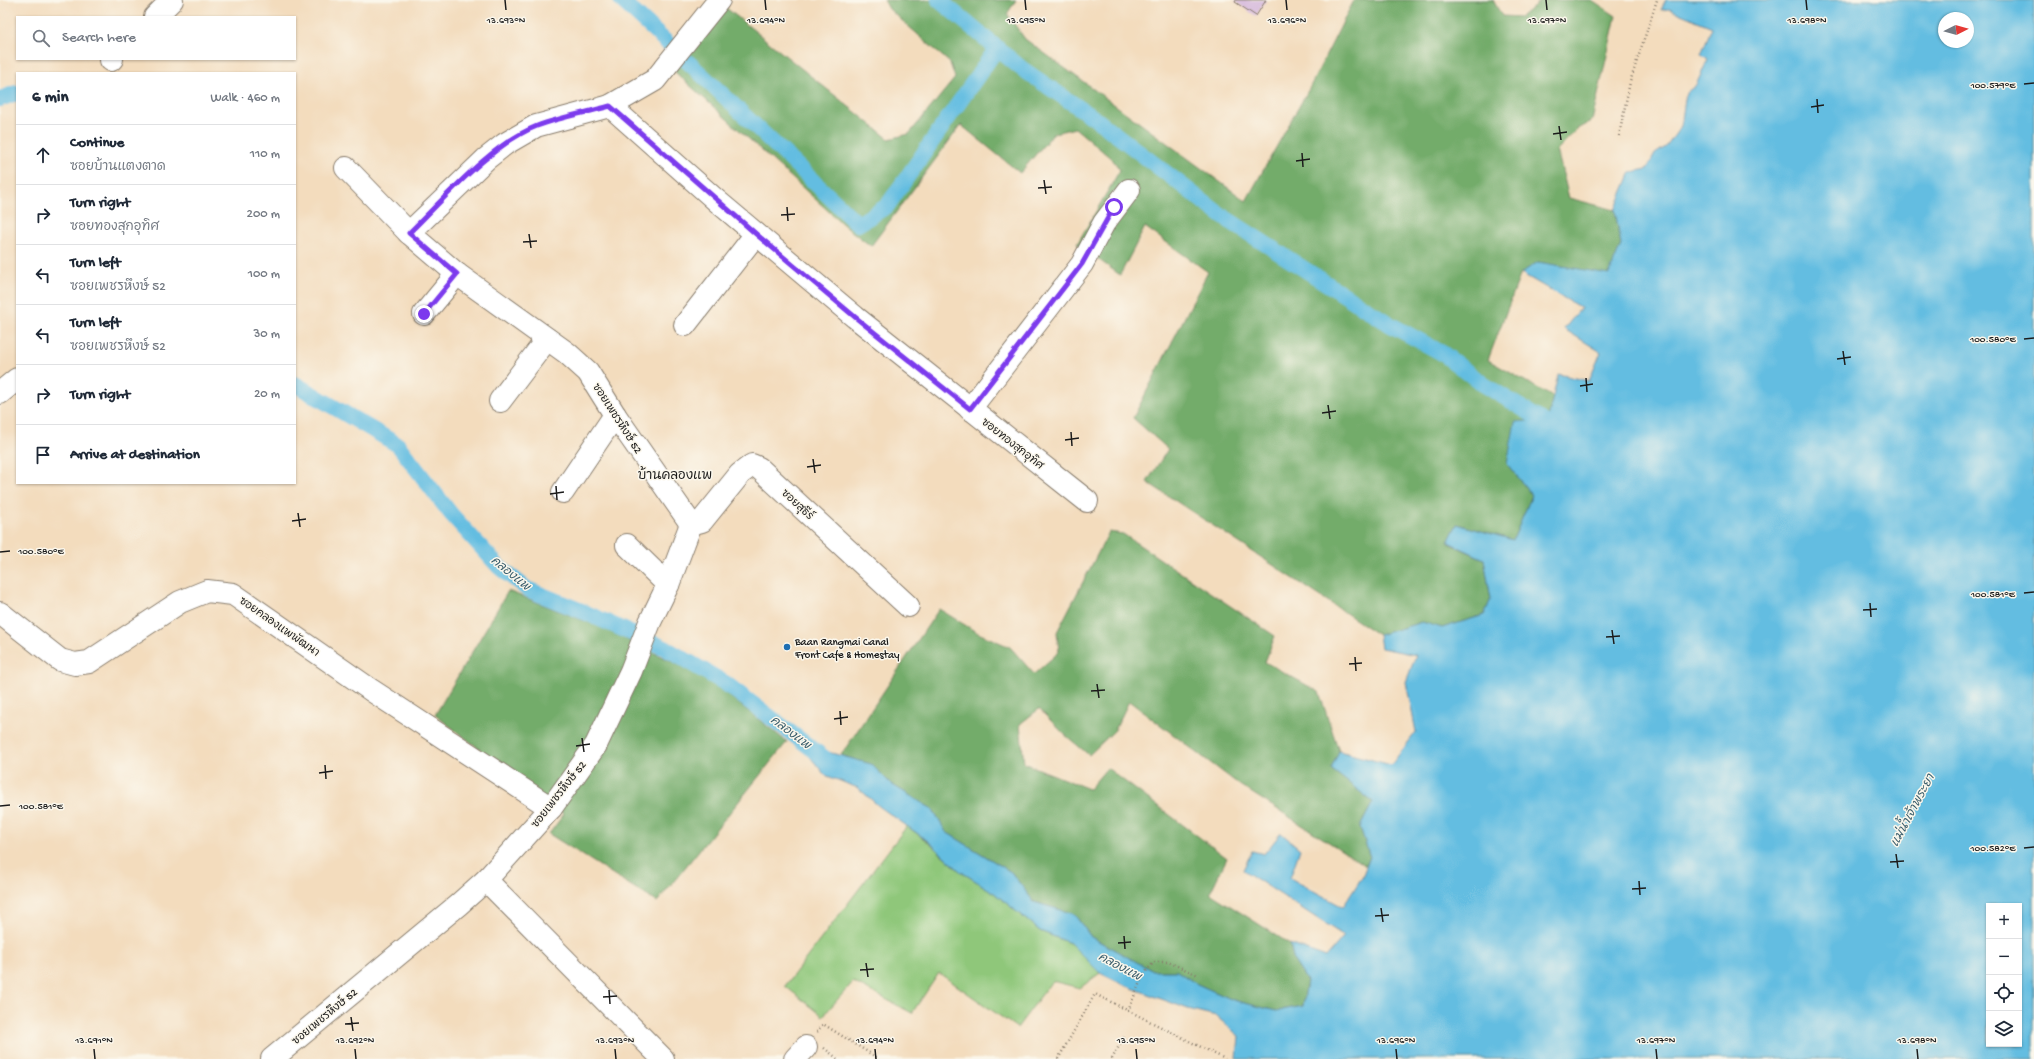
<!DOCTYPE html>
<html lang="en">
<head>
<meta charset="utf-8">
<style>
  body { margin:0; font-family:"Gochi Hand","Playpen Sans Thai",sans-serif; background:#f6f6f7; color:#1f2937 }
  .controls { position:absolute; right:12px; bottom:12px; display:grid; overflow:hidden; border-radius:0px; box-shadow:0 1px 3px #0004 }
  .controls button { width:36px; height:36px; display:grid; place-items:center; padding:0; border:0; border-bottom:1px solid #e0e1e3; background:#fff; color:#1f2937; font:20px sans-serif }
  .compass { position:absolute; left:1938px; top:12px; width:36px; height:36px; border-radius:50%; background:#fff; box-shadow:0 1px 3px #0004; rotate:84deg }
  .stop { position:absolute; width:12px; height:12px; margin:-9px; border:3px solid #7c3aed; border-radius:50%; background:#fff }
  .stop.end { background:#7c3aed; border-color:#fff; box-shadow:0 1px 4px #0008 }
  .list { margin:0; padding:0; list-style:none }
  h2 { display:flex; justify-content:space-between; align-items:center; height:52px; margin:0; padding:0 16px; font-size:17px }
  h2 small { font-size:13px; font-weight:400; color:#747a83 }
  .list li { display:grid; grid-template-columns:26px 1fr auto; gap:12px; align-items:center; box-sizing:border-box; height:60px; padding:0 16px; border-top:1px solid #e0e1e3 }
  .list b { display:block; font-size:15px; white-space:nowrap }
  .list p { margin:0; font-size:13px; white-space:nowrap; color:#747a83 }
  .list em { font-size:13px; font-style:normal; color:#747a83 }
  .icon { flex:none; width:22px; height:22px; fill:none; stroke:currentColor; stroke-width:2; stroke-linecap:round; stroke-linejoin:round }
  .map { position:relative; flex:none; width:2034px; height:1059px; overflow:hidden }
  .search { position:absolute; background:#fff; box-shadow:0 1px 3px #0004; left:16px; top:16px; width:280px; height:44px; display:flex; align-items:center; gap:10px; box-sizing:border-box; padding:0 14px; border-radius:0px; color:#747a83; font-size:15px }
  .panel { position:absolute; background:#fff; box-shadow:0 1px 3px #0004; left:16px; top:72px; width:280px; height:412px; border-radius:0px }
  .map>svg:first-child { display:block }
  .green { fill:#8fc77a; stroke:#56724b }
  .forest { fill:#73ac6a; stroke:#486443 }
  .water { fill:#63bde1; stroke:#406c7e; fill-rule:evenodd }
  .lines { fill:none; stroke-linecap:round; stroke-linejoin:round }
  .canal { stroke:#63bde1; stroke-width:16 }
  .building { fill:#d2b2da }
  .minor-casing { stroke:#887c6c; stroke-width:24 }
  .path { stroke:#887c6c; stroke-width:2.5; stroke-dasharray:1 3; stroke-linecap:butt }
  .minor { stroke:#fff; stroke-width:22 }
  .route { stroke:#7c3aed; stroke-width:5 }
  .ticks { fill:none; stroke:#1c1c1c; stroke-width:1.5 }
  .poi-dot { fill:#1f6fb2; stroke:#fbf7ec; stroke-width:1.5 }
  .labels { text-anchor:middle; stroke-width:3; stroke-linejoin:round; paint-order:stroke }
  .street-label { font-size:11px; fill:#1c1c1c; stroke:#fbf7ec }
  .poi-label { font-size:11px; fill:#1c1c1c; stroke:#fbf7ec; text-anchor:start }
  .water-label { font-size:12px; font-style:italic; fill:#385c6b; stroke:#fbf7ec }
  .quarter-label { font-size:13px; fill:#1c1c1c; stroke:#fbf7ec }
  .ticks-label { font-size:10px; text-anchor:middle; fill:#1c1c1c; stroke:#fbf7ec; stroke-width:3; stroke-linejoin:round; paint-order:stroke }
</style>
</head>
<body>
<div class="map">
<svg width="2034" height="1059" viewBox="0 0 2034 1059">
  <rect width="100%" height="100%" fill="#fbf7ec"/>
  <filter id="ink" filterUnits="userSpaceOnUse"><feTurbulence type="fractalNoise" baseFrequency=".025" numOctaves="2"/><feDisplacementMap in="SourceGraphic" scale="8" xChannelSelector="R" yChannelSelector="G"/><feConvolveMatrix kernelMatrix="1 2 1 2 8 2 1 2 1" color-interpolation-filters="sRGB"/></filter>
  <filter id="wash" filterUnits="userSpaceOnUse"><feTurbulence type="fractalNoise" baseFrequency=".012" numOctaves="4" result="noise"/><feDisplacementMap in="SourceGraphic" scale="16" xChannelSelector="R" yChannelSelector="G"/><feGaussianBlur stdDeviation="0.9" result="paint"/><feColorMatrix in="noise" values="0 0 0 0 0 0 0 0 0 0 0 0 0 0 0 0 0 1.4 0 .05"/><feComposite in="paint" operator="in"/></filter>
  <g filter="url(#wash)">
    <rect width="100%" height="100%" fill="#f3dcbd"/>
    <polygon class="green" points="907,826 928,842 960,871 993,892 1040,931 1070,943 1100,973 1080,988 1052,981 1017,1028 939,973 912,1013 853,982 823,1016 785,986"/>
    <g class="forest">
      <polygon points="884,0 1016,0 1007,14 1025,39 1246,201 1310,87 1354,0 1493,0 1502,16 1521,17 1541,0 1592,0 1616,16 1592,121 1577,129 1557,150 1569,198 1615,210 1621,245 1609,275 1538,262 1521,273 1488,360 1553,397 1548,419 1507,464 1532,495 1513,540 1457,524 1448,543 1484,559 1491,599 1484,615 1442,628 1422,622 1379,635 1147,482 1168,449 1133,418 1208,272 1145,227 1120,275 1077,244 1120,170 1113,160 1075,128 1054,133 1020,173 961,125 871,246 846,227 674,71 725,7 889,139 909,134 955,78 950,63 889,9"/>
      <polygon points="1109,532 1123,534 1275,636 1265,662 1319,692 1339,751 1331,769 1373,802 1360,827 1370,857 1366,866 1241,786 1129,701 1115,730 1089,755 1064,734 1039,709 1020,724 1024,763 1089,789 1107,768 1227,858 1210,893 1290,944 1294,961 1307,981 1303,1006 1276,1011 1233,1000 1195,983 1177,971 1153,971 1091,937 1074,914 1034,902 1011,872 946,832 932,809 891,784 871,765 841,755 939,609 978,633 1010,647 1034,674 1059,652 1057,632"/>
      <polygon points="508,591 603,628 708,679 787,742 657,902 549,834 564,814 435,715"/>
    </g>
    <path class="water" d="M1666,0H2034V1059H1237L1239,1036L1216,1016L1188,1009L1124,985L1100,973L1070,943L1040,931L993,892L960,871L928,841L880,807L858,788L825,775L811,758L810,747L871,764L891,784L932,809L946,832L1011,872L1034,902L1074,914L1091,937L1153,971H1177L1195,983L1233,1000L1276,1011L1303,1006L1307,981L1294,961L1290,944L1326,957L1344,936L1243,870L1252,851L1264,854L1281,833L1300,849L1290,878L1343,907L1362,877L1370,857L1360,827L1373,802L1331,769L1339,751L1391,765L1416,732L1406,682L1416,655L1381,648L1379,635L1422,622L1442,628L1484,615L1491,599L1484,559L1448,542L1457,524L1513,540L1532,495L1507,464L1515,422L1548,419L1558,374L1589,381L1601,352L1564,329L1581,308L1521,273L1538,262L1609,274L1621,245L1615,210L1631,172L1647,169L1655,154L1667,146L1681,126L1686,93L1696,85L1708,59L1701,54L1712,27L1669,9L1661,10ZM1944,18H1968V42H1944ZM1989,906H2019V1044H1989Z"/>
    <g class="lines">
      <g class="canal">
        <polyline points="621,0 703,76 858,224 887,206 997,48"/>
        <polyline points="939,0 1021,68 1097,120 1222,216 1391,325 1442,353 1483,384 1559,431"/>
        <polyline points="0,99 16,93 17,94"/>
        <polyline points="295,384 398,445 451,514 499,567 527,589 584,612 665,648 725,683 827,760"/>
      </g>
    </g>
    <g id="blocks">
      <polygon class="building" points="1236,0 1266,0 1256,16 1235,2"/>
    </g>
  </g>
  <g filter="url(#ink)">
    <use href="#blocks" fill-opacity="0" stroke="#887c6c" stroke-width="1"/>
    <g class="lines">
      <defs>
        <g id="minor">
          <polyline points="155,17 172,0"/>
          <polyline points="111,60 112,59"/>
          <polyline points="610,106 717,201 855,317 1087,501"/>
          <polyline points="346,168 409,233"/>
          <polyline points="424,314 457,274"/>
          <polyline points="685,325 756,234"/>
          <polyline points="0,393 17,379"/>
          <polyline points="500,401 547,339"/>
          <polyline points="970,409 1082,264 1104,223 1129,190"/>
          <polyline points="563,492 615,415"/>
          <polyline points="691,524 702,521 740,474 752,465 759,468 908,606"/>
          <polyline points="627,545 668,585"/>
          <polyline points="0,613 60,660 75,664 89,662 180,602 207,591 233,594 371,690 551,808"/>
          <polyline points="486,880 663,1059"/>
          <polyline points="272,1059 458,905 486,880 551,808 596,745 631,671 650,622 668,585 691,524 615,415 588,372 567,353 457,274 409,233 486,159 505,144 536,126 610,106 655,80 719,0"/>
          <polyline points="795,1059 806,1047"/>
        </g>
      </defs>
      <use href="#minor" class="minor-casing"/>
      <g class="path">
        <polyline points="1619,136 1630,82 1657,0"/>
        <polyline points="1128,1011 1143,975 1154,962 1168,962 1198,975"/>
        <polyline points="817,1032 823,1024 879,1059"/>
        <polyline points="824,1048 838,1059"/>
        <polyline points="1058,1059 1095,994 1225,1059"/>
        <polyline points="1112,1059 1125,1035"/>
      </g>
      <use href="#minor" class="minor"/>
    </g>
  </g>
  <g class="lines" filter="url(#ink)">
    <path class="route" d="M424,314L457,274L409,233C444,199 491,144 537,126C560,117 586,113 610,106L756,234L855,317L970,409L1082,264L1114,207"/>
  </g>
  <path class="ticks" d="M505,0L506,10M765,0L766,10M1025,0L1026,10M1286,0L1287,10M1546,0L1547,10M1806,0L1807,10M2024,84L2034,83M1817,99L1818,113M1811,107L1824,105M1559,126L1561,140M1553,134L1567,132M1302,153L1303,167M1296,161L1310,159M1044,180L1046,194M1038,188L1052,187M787,207L788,221M781,215L795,214M529,234L531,248M523,242L537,241M2024,339L2034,338M1843,351L1845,365M1837,359L1851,357M1586,378L1587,392M1580,386L1593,384M1328,405L1330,419M1322,413L1336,411M1071,432L1072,446M1065,440L1079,438M813,459L815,473M807,467L821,465M556,486L557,500M550,494L564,492M298,513L300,527M292,521L306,519M0,552L10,551M2024,593L2034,592M1870,603L1871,617M1863,610L1877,609M1612,630L1614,644M1606,637L1620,636M1355,657L1356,671M1349,664L1362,663M1097,684L1099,698M1091,691L1105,690M840,711L841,725M834,719L848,717M582,738L584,752M576,746L590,744M325,765L326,779M319,773L333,771M0,806L10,805M2024,848L2034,847M1896,854L1898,868M1890,862L1904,861M1639,881L1640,895M1632,889L1646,888M1381,908L1383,922M1375,916L1389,915M1124,936L1125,949M1118,943L1131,942M866,963L868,977M860,970L874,969M609,990L610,1004M603,997L617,996M351,1017L353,1031M345,1024L359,1023M94,1049L95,1059M355,1049L356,1059M615,1049L616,1059M875,1049L876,1059M1136,1049L1137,1059M1396,1049L1397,1059M1656,1049L1657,1059M1917,1049L1918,1059"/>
  <circle class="poi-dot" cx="787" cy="647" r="4"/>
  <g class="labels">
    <g class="street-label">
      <text transform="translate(618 418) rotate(57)" y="4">ซอยเพชรหึงษ์ 52</text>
      <text transform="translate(1013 443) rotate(38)" y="4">ซอยทองสุกอุทิศ</text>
      <text transform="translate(798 504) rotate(43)" y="4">ซอยสุธีร์</text>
      <text transform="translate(280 626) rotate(35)" y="4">ซอยคลองแพพัฒนา</text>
      <text transform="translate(558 794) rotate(-52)" y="4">ซอยเพชรหึงษ์ 52</text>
      <text transform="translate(324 1016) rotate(-40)" y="4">ซอยเพชรหึงษ์ 52</text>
    </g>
    <g class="poi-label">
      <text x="795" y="645">Baan Rangmai Canal<tspan x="795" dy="13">Front Cafe &amp; Homestay</tspan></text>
    </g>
    <g class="water-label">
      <text transform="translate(511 573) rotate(39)" y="4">คลองแพ</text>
      <text transform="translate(791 732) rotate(37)" y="4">คลองแพ</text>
      <text transform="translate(1912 810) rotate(-62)" y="4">แม่น้ำเจ้าพระยา</text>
      <text transform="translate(1120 966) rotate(28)" y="4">คลองแพ</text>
    </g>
    <g class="quarter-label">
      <text x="675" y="479">บ้านคลองแพ</text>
    </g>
  </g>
  <g class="ticks-label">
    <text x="506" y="23">13.693°N</text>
    <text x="766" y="23">13.694°N</text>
    <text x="1026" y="23">13.695°N</text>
    <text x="1287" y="23">13.696°N</text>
    <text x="1547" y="23">13.697°N</text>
    <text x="1807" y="23">13.698°N</text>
    <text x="1993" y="88">100.579°E</text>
    <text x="1993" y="342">100.580°E</text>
    <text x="41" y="554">100.580°E</text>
    <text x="1993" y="597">100.581°E</text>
    <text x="41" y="809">100.581°E</text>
    <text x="1993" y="851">100.582°E</text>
    <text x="94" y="1043">13.691°N</text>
    <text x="355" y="1043">13.692°N</text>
    <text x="615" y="1043">13.693°N</text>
    <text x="875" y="1043">13.694°N</text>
    <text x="1136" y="1043">13.695°N</text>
    <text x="1396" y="1043">13.696°N</text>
    <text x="1656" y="1043">13.697°N</text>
    <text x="1917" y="1043">13.698°N</text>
  </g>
</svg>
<div class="controls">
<button>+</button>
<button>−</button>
<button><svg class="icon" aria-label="locate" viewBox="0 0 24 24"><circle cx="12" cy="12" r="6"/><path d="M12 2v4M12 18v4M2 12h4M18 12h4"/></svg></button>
<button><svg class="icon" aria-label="layers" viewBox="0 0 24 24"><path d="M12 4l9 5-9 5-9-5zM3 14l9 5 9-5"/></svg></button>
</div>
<svg class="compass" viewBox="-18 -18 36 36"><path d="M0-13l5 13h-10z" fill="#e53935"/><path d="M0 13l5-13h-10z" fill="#747a83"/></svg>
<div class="stop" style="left:1114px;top:207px"></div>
<div class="stop end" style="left:424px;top:314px"></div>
<div class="search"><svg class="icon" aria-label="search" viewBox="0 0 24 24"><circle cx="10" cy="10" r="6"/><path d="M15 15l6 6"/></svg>Search here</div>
<section class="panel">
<h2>6 min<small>Walk · 460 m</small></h2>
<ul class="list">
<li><svg class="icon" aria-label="ahead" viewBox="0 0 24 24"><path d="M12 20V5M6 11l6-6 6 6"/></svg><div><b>Continue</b><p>ซอยบ้านแตงตาด</p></div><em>110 m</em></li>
<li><svg class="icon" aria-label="right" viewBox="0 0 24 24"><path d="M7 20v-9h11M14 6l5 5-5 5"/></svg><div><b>Turn right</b><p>ซอยทองสุกอุทิศ</p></div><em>200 m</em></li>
<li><svg class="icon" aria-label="left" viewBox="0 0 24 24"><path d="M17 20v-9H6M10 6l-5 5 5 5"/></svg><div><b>Turn left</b><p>ซอยเพชรหึงษ์ 52</p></div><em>100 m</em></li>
<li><svg class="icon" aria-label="left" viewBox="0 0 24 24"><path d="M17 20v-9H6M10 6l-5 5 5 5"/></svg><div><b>Turn left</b><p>ซอยเพชรหึงษ์ 52</p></div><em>30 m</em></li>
<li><svg class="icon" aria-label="right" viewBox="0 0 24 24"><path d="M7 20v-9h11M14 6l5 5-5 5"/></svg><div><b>Turn right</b></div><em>20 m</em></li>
<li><svg class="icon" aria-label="arrive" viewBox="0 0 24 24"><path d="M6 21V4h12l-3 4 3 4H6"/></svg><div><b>Arrive at destination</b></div></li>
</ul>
</section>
</div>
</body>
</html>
